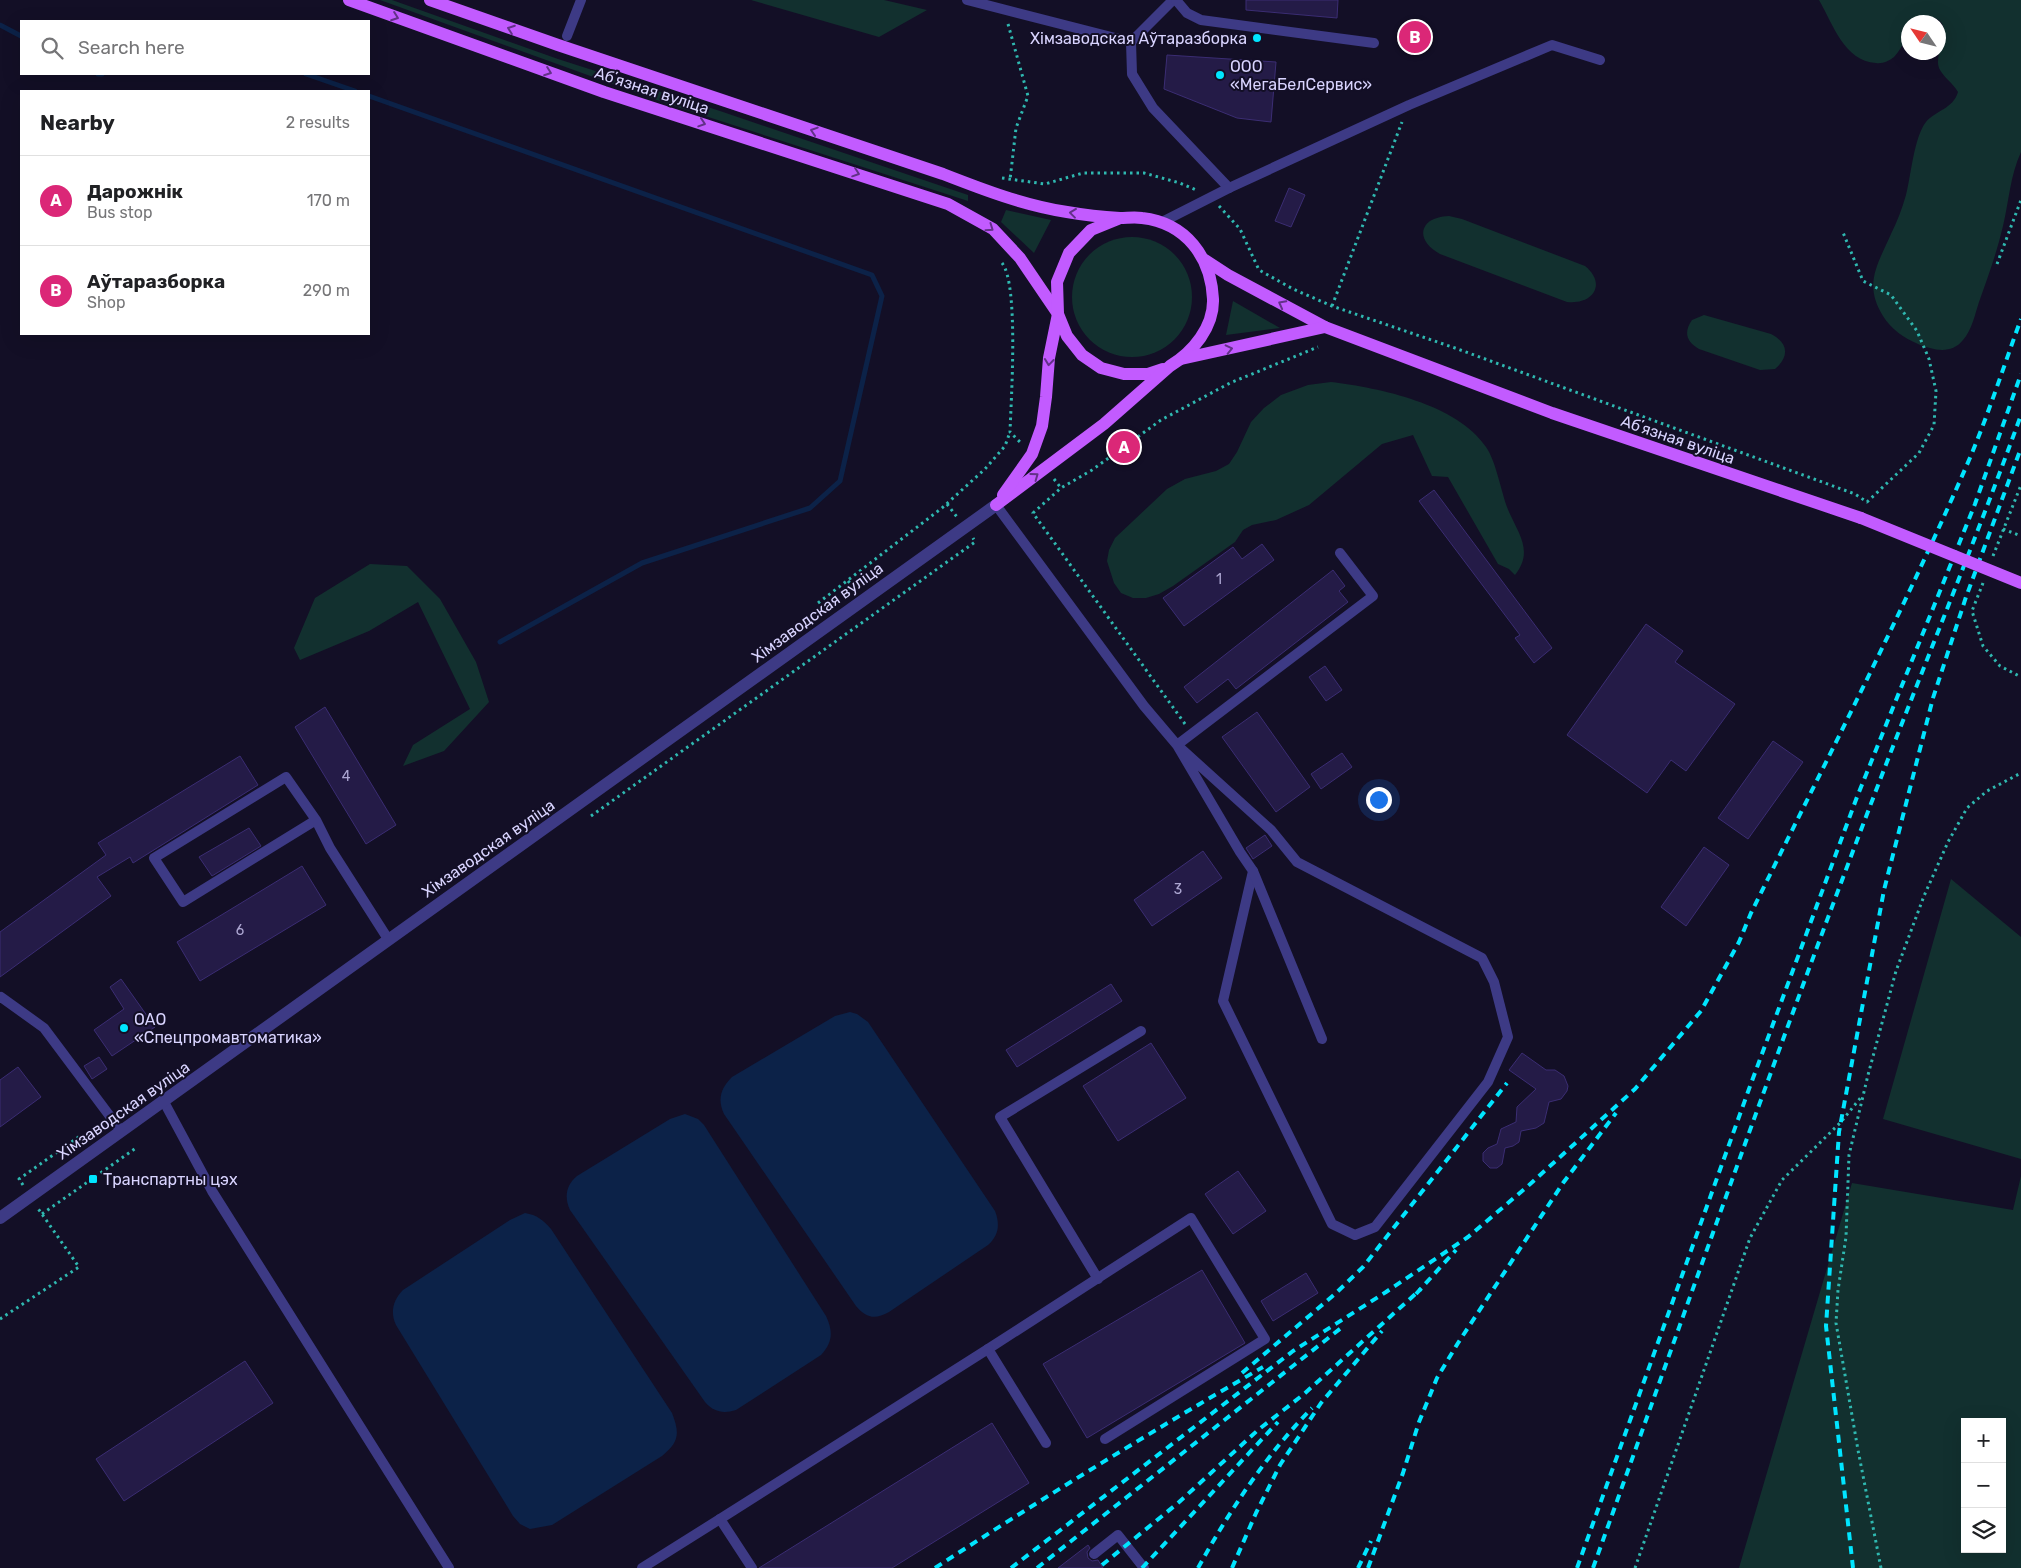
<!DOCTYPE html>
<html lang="en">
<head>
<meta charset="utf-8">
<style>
  body { margin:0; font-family:Rubik,sans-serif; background:#f2f2f2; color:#202124 }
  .controls { position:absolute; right:15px; bottom:15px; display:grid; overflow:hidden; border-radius:0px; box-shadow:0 5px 20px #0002 }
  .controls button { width:45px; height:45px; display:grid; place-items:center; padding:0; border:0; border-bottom:1px solid #e0e0e0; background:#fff; color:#202124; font:25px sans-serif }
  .compass { position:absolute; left:1901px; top:15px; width:45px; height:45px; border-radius:50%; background:#fff; box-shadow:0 5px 20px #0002; rotate:305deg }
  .you { position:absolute; left:1378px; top:799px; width:18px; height:18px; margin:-12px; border:4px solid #fff; border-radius:50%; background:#1a73e8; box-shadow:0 0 0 8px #1a73e833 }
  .badge { display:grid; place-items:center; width:32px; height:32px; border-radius:50%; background:#db2777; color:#fff; font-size:16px; font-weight:700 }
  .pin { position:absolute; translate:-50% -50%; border:2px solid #fff; box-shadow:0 1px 5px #0006 }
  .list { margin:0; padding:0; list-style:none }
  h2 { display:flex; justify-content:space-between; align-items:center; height:65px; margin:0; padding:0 20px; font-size:21px }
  h2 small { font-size:16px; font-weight:400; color:#757577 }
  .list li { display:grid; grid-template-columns:32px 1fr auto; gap:15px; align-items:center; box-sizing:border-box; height:90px; padding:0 20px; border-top:1px solid #e0e0e0 }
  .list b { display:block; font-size:19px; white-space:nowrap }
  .list p { margin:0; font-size:16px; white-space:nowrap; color:#757577 }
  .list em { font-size:16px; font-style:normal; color:#757577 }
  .icon { flex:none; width:28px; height:28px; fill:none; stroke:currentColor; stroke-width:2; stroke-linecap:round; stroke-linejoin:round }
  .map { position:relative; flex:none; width:2021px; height:1568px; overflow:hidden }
  .search { position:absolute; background:#fff; box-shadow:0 5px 20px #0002; left:20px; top:20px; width:350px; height:55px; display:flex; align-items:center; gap:12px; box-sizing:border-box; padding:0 18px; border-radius:0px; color:#757577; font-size:19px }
  .panel { position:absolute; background:#fff; box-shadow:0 5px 20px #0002; left:20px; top:90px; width:350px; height:245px; border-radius:0px }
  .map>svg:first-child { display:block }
  .green { fill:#12302f; fill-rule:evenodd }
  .water { fill:#0c2248 }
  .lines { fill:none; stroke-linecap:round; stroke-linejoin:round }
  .stream { stroke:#0c2248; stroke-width:5 }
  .building { fill:#241b47; stroke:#3b2d73 }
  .path { stroke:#2fb8b0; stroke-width:3; stroke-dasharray:2.5 4; stroke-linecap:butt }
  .service { stroke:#3d3a85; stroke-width:10 }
  .minor { stroke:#3d3a85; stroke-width:12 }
  .primary { stroke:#c25bff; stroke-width:12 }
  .rail { stroke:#00e5ff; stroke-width:4; stroke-dasharray:8 6; stroke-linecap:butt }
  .primary-bridge { stroke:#c25bff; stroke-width:12 }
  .oneway { stroke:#623188 }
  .poi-dot { fill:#00e5ff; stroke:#130f26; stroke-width:2 }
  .labels { text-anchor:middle; stroke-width:4; stroke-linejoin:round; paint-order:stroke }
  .number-label { font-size:14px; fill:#aca6d1 }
  .poi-label { font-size:16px; fill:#d9d4ff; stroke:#130f26; text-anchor:start }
  .street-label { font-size:16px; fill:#d9d4ff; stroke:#130f26 }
</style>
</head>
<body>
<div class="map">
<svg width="2021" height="1568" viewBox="0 0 2021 1568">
  <rect width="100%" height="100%" fill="#130f26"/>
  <g class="green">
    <polygon points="380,0 392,0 558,59 720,111 968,195 968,201 668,104"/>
    <polygon points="751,0 884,0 927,10 879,37"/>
    <path d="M1819,0H2021V152C2010,176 2009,201 2003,226C1997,252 1988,277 1979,302C1975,314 1972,330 1963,340C1951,355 1933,350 1918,344C1904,338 1891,329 1883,316C1863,284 1878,264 1891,234C1897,222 1902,209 1906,195C1911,176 1914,137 1926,122C1936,110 1953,109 1958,92C1953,83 1943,77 1939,68C1933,53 1956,27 1935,18C1926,15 1917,22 1908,22C1908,36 1903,47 1894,57C1889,61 1882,64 1876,63C1844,61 1833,24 1819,0Z"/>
    <polygon points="1006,210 1051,220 1034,253 1001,222"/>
    <path d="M1449,216L1462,219L1585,266C1607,284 1593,305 1567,302L1440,254C1414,240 1419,217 1449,216Z"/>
    <circle cx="1132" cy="297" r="60"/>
    <polygon points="1233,301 1280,328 1226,335"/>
    <path d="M1704,315L1771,334C1788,343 1790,356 1775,369L1760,370L1699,349C1687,342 1683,333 1692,320Z"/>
    <path d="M1331,382C1380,388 1457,404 1486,447C1497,463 1501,493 1509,512C1520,536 1533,552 1515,575L1509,569L1498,564L1448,477L1432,476L1413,435L1382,444L1309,505L1276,520L1252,525L1243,530L1235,542L1173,586L1159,594L1146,598H1133L1121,593L1114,583L1107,561L1109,550L1115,538L1167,489L1185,479L1216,471L1229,464L1237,452L1251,422L1264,408L1281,395L1308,385Z"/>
    <polygon points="370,564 407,566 440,599 476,662 489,702 444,751 403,766 413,745 470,709 418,602 369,631 300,660 294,648 315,598"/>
    <polygon points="1951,879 2021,937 2021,1159 1883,1119"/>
    <path d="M2021,1176V1568H1739L1852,1183L2013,1210ZM1965,1422H2002V1549H1965Z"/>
  </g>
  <g class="water">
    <path d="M850,1012L857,1014L868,1022L995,1211C1000,1224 999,1235 988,1245L889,1312C875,1320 866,1318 856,1306L724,1114C717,1099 721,1088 732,1077L835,1016Z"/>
    <path d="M685,1114L698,1119L704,1125L826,1316C833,1331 833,1342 821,1355L736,1410C723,1414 714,1412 705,1402L570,1210C564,1197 566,1185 577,1176L670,1119Z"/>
    <path d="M525,1213C537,1215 543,1220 551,1229L672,1413C680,1434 679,1442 662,1456L552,1525L530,1529L520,1524L513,1516L396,1325C390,1312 393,1300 403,1290L510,1220Z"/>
  </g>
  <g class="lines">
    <g class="stream">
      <polyline points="0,25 21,36"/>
      <polyline points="98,74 102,74"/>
      <polyline points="306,74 355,91"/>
      <polyline points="369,96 872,275 882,296 840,481 810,508 642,563 500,642"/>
    </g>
  </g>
  <g class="building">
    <polygon points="1246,0 1338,0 1337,18 1246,10"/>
    <polygon points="1167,55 1276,62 1271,122 1237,118 1164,89"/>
    <polygon points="1289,188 1305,195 1291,227 1275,221"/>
    <polygon points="1434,490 1552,648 1534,663 1515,638 1520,635 1419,501"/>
    <polygon points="1262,544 1274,560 1184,626 1163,598 1233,547 1242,559"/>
    <polygon points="1333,570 1345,586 1339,591 1348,602 1236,689 1228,679 1197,703 1184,687"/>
    <polygon points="1646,624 1683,651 1675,662 1735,704 1686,771 1671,760 1647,793 1567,735"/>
    <polygon points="1325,666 1342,690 1326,701 1309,677"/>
    <polygon points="325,707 396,825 366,844 295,727"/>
    <polygon points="1257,712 1310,787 1276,812 1222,737"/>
    <polygon points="1773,741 1803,762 1748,839 1718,818"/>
    <polygon points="1342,753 1352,767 1321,789 1311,774"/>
    <polygon points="240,756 258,785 133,863 130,857 97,877 111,896 0,977 0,932 106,855 98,843"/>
    <polygon points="249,828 261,846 212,876 199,857"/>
    <polygon points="1265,835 1272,846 1253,859 1246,848"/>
    <polygon points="1704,847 1729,865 1686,926 1661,907"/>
    <polygon points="1203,851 1222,878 1152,926 1134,900"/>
    <polygon points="302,866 326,905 200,981 177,942"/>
    <polygon points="121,979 155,1027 112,1056 94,1030 124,1009 110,987"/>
    <polygon points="1111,984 1122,1001 1017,1067 1006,1050"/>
    <polygon points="1151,1043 1186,1098 1118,1141 1083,1086"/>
    <polygon points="1522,1053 1546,1070 1555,1070 1564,1076 1568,1086 1567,1091 1561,1099 1549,1102 1544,1123 1536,1128 1521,1131 1519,1142 1513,1146 1505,1148 1502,1164 1497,1168 1490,1168 1483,1161 1483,1153 1488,1148 1497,1144 1501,1129 1516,1122 1517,1107 1536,1089 1509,1070"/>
    <polygon points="99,1057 107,1069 92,1079 84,1066"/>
    <polygon points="18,1067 41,1097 0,1127 0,1080"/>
    <polygon points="1238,1171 1266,1211 1233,1234 1205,1194"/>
    <polygon points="1202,1270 1245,1343 1087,1438 1043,1364"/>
    <polygon points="1306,1273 1318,1293 1273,1321 1261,1301"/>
    <polygon points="245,1361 273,1403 124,1501 96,1459"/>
    <polygon points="992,1423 1029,1483 892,1568 759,1568"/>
    <polygon points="1088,1545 1090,1548 1087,1552 1088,1558 1092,1561 1098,1560 1103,1568 1058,1568"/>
  </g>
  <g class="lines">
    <g class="path">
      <polyline points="1008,24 1028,96 1016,128 1010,180"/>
      <polyline points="1002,178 1045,184 1083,173 1144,173 1180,183 1196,190"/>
      <polyline points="1219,206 1240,229 1259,270 1293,289 1332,306 1455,348 1855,494 1867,502 1919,453 1934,425 1936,391 1929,359 1917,331 1891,295 1863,281 1842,230"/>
      <path d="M1002,263C1019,284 1011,400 1010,432L1021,443"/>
      <polyline points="1997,264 2021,200"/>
      <polyline points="1332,306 1402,122"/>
      <polyline points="1113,434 1124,447"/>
      <polyline points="1054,479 1061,488"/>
      <polyline points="947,504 957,517"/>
      <polyline points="2003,529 2021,536"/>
      <polyline points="1993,556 2021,485"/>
      <polyline points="848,581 856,590"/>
      <polyline points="1983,583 1972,611 1983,646 2000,666 2021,677"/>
      <polyline points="818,603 942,508 985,469 1005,446 1010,432"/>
      <polyline points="1185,724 1033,513 1061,488 1092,470 1161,420 1230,383 1318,347"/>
      <polyline points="591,816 975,542 973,538"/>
      <polyline points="23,1185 19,1179 80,1136"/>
      <polyline points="42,1214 136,1148"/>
      <polyline points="0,1319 79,1267 37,1207"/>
      <polyline points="1635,1568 1750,1238 1782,1180 1841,1122 1862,1096"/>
      <polyline points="1881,1568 1858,1450 1836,1323 1838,1290 1846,1237 1849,1155 1868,1075 1896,971 1924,896 1948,842 1967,808 1987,791 2021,773"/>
    </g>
    <g class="service">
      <polyline points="967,0 1131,42 1173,0"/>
      <polyline points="1176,0 1187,13 1201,20 1374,43"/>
      <polyline points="567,36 581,0"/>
      <polyline points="1131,42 1132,74 1153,108 1229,188"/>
      <polyline points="1162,222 1229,188 1409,105 1552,45 1600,60"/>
      <polyline points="996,505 1144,706 1177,745 1240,852 1253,871 1223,1001 1332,1224 1355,1235 1375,1227 1488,1082 1508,1037 1494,982 1482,958 1297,862 1271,830 1177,745 1373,596 1340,553"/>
      <polyline points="316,820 183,902 154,858 286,777 316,820 330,848 388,939"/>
      <polyline points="1253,871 1322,1039"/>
      <polyline points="0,998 1,997 44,1028 121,1131"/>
      <polyline points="163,1100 212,1191 449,1568"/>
      <polyline points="1098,1279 1000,1117 1141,1031"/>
      <polyline points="1046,1443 988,1349 1191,1218 1265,1339 1105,1439"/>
      <polyline points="1094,1554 1118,1535 1144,1568"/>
      <polyline points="642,1568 720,1519"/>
      <polyline points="752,1568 720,1519 988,1349"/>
    </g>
    <polyline class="minor" points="0,1218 996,505"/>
    <g class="primary">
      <polyline points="349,0 604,92 948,204 993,229 1020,258 1058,314 1067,336 1082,355 1101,368 1124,374 1148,374 1163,369"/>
      <path d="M430,0L558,45L943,174C984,190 1023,205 1067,212C1084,215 1102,217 1120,218C1127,218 1135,217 1142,218C1186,223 1211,257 1213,299C1214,327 1193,352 1170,366L1104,424L996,505"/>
      <polyline points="1205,260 1228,275 1325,327 1552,413 1861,518"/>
      <polyline points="1181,359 1325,327"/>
      <polyline points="1003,495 1032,454 1042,426 1046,397 1049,358 1058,314 1057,282 1069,253 1091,230 1118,219"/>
    </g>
    <g class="rail">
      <polyline points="1416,1294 1456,1250"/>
      <polyline points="1242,1373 1335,1294 1363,1267 1507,1083"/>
      <polyline points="1102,1565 1178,1503 1258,1430 1304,1394 1421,1289"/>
      <path d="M935,1568C1043,1498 1152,1431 1263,1367"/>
      <path d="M1011,1568L1293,1351L1386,1292L1468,1237L1528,1186L1635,1089L1701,1011L1739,942L1751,913C1824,765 1900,618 1966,467C1987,419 2003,368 2021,319"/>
      <polyline points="1037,1568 1341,1328"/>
      <polyline points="1142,1568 1278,1422"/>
      <path d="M1198,1568C1230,1510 1266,1455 1312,1408"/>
      <polyline points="1232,1568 1256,1513 1280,1465 1321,1403 1382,1331"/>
      <polyline points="1358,1568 1371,1541"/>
      <polyline points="1368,1568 1403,1473 1419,1422 1437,1378 1458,1343 1563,1183 1616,1113"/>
      <polyline points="1577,1568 1749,1089 1857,797 1975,504 2021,374"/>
      <path d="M1593,1568C1685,1312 1775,1055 1872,801C1921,672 1974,545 2021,415"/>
      <polyline points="1853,1568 1826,1326 1839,1132 1884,890 1933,698 1966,597 2021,448"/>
    </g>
    <polyline class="primary-bridge" points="1861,518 2021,583"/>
  </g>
  <defs><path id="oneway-chevron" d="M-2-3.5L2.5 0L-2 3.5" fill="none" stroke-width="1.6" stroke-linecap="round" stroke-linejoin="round" transform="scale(1.25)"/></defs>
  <g class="oneway">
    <use href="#oneway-chevron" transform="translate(395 17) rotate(20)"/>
    <use href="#oneway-chevron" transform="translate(511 29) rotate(-160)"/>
    <use href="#oneway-chevron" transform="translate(548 72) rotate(20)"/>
    <use href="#oneway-chevron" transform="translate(702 123) rotate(18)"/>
    <use href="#oneway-chevron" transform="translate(814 131) rotate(-162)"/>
    <use href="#oneway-chevron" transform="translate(856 173) rotate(19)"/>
    <use href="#oneway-chevron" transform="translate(1073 213) rotate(-173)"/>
    <use href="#oneway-chevron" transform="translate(990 228) rotate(35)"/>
    <use href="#oneway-chevron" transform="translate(1282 304) rotate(-152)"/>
    <use href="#oneway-chevron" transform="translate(1229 349) rotate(-13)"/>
    <use href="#oneway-chevron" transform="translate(1049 362) rotate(96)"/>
    <use href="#oneway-chevron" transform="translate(1035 476) rotate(-36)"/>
  </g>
  <g class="poi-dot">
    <circle cx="1257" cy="38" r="5"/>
    <circle cx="1220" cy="75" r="5"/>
    <circle cx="124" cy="1028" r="5"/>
    <rect x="88" y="1174" width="10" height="10" rx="2.5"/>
  </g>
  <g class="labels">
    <g class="number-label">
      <text x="1219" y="584">1</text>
      <text x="346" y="781">4</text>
      <text x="1178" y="894">3</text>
      <text x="240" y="935">6</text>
    </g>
    <g class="poi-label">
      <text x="1247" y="44" text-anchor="end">Хімзаводская Аўтаразборка</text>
      <text x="1230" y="72">ООО<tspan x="1230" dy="18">«МегаБелСервис»</tspan></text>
      <text x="134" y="1025">ОАО<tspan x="134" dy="18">«Спецпромавтоматика»</tspan></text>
      <text x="103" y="1185">Транспартны цэх</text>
    </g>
    <g class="street-label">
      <text transform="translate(652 90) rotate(18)" y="6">Абʼязная вуліца</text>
      <text transform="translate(1678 439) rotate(19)" y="6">Абʼязная вуліца</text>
      <text transform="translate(817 612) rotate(-36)" y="6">Хімзаводская вуліца</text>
      <text transform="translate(488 848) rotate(-35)" y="6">Хімзаводская вуліца</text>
      <text transform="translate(123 1110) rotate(-35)" y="6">Хімзаводская вуліца</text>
    </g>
  </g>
</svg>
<div class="controls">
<button>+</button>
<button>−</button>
<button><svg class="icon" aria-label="layers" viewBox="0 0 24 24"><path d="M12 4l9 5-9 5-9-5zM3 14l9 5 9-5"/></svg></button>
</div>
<svg class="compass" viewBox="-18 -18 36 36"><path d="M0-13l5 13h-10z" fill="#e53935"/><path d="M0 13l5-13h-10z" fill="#757577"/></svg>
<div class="you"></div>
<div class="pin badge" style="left:1124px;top:447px">A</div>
<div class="pin badge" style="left:1415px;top:37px">B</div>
<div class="search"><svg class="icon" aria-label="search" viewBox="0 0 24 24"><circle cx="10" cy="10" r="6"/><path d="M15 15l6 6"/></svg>Search here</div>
<section class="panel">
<h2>Nearby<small>2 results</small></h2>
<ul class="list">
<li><span class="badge">A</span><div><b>Дарожнік</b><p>Bus stop</p></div><em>170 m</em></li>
<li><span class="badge">B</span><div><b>Аўтаразборка</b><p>Shop</p></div><em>290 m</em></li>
</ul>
</section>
</div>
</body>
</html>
